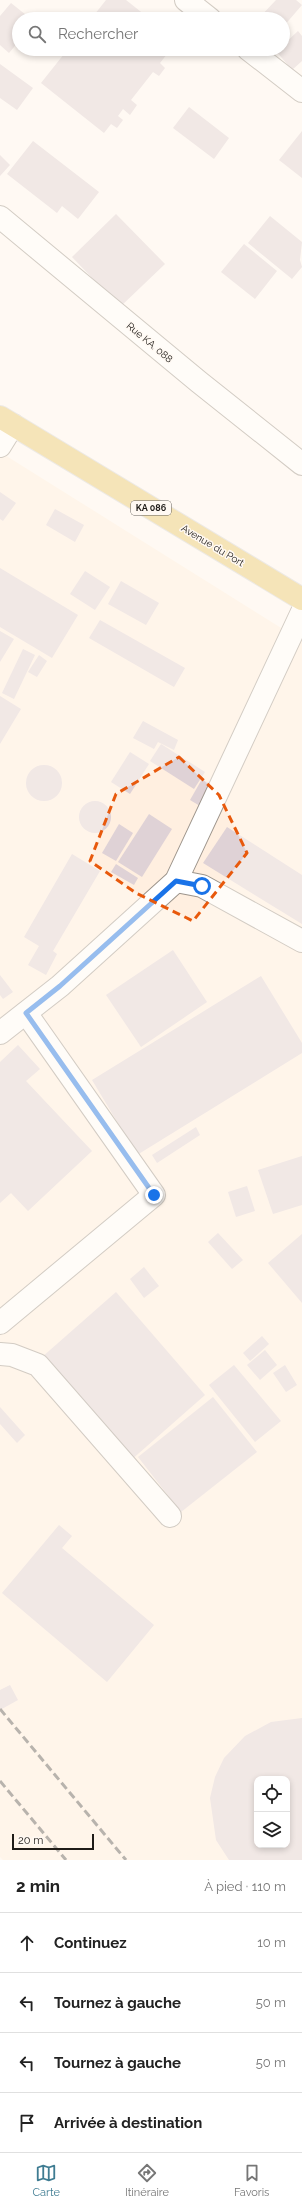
<!DOCTYPE html>
<html lang="fr">
<head>
<meta charset="utf-8">
<style>
  body { margin:0; font-family:Raleway,sans-serif; background:#f2f2f2; color:#222 }
  .controls { position:absolute; right:12px; bottom:12px; display:grid; overflow:hidden; border-radius:8px; box-shadow:0 2px 6px #0003 }
  .controls button { width:36px; height:36px; display:grid; place-items:center; padding:0; border:0; border-bottom:1px solid #e0e0e0; background:#fff; color:#222; font:20px sans-serif }
  .scale { position:absolute; left:12px; bottom:10px; width:82px; box-sizing:border-box; padding-left:4px; border:2px solid #1f1c18; border-top:0; font-size:11px; line-height:14px; white-space:nowrap; color:#1f1c18; -webkit-text-stroke:3px #fff9f3; paint-order:stroke }
  .stop { position:absolute; width:12px; height:12px; margin:-9px; border:3px solid #1a73e8; border-radius:50%; background:#fff }
  .stop.end { background:#1a73e8; border-color:#fff; box-shadow:0 1px 4px #0008 }
  .list { margin:0; padding:0; list-style:none }
  h2 { display:flex; justify-content:space-between; align-items:center; height:52px; margin:0; padding:0 16px; font-size:17px }
  h2 small { font-size:13px; font-weight:400; color:#767676 }
  .list li { display:grid; grid-template-columns:26px 1fr auto; gap:12px; align-items:center; box-sizing:border-box; height:60px; padding:0 16px; border-top:1px solid #e0e0e0 }
  .list b { display:block; font-size:15px; white-space:nowrap }
  .list em { font-size:13px; font-style:normal; color:#767676 }
  .icon { flex:none; width:22px; height:22px; fill:none; stroke:currentColor; stroke-width:2; stroke-linecap:round; stroke-linejoin:round }
  .map { position:relative; flex:none; width:302px; height:1860px; overflow:hidden }
  .search { position:absolute; background:#fff; box-shadow:0 2px 6px #0003; left:12px; right:12px; top:12px; height:44px; display:flex; align-items:center; gap:10px; box-sizing:border-box; padding:0 14px; border-radius:22px; color:#767676; font-size:15px }
  .sheet { height:292px; background:#fff }
  nav { display:flex; justify-content:space-around; align-items:center; box-sizing:border-box; height:56px; border-top:1px solid #e0e0e0; background:#fff; font-size:11px; color:#767676 }
  nav a { display:grid; justify-items:center; gap:2px }
  nav .on { color:#3f7c92 }
  .map>svg:first-child { display:block }
  .built { fill:#ffefe0; fill-rule:evenodd }
  .building { fill:#dfd2d6; fill-rule:evenodd }
  .lines { fill:none; stroke-linecap:round; stroke-linejoin:round }
  .minor-casing { stroke:#9d958c; stroke-width:24 }
  .major-casing { stroke:#d7d6d5; stroke-width:24 }
  .minor { stroke:#fff; stroke-width:22 }
  .major { stroke:#e8c971; stroke-width:22 }
  .rail { stroke:#625e59; stroke-width:3; stroke-dasharray:8 4; stroke-linecap:butt }
  .route { stroke:#1a73e8; stroke-width:5 }
  .marked { fill:none; stroke:#e8590c; stroke-width:3; stroke-dasharray:8 5; stroke-linejoin:round }
  .labels { text-anchor:middle; stroke-width:3; stroke-linejoin:round; paint-order:stroke }
  .shield { fill:#fff9f3; stroke:#625e5a; stroke-width:1 }
  .shield-label { font-size:9px; font-weight:bold; fill:#1f1c18 }
  .street-label { font-size:10px; fill:#1f1c18; stroke:#fff9f3 }
</style>
</head>
<body>
<div class="map">
<svg width="302" height="1860" viewBox="0 0 302 1860">
  <rect width="100%" height="100%" fill="#fff9f3"/>
  <path class="built" d="M0,452L302,641V1860H3L0,1857ZM257,1779H287V1845H257Z"/>
  <g class="building">
    <polygon points="106,0 126,0 150,19 91,19"/>
    <polygon points="276,0 296,0 302,5 283,27 283,19 258,19"/>
    <polygon points="11,3 31,19 19,19 19,41 9,53 0,45 0,16"/>
    <polygon points="298,31 302,36 302,61 292,70 276,51 283,49 283,45"/>
    <polygon points="68,49 171,49 160,63 165,68 159,76 153,72 131,100 137,105 130,115 123,109 118,116 123,120 117,128 111,124 104,133 41,83"/>
    <polygon points="0,64 33,88 17,110 0,98"/>
    <polygon points="189,107 229,138 214,159 173,128"/>
    <polygon points="302,131 302,178 279,160"/>
    <polygon points="33,141 99,192 78,219 62,206 57,213 7,174"/>
    <polygon points="0,155 10,165 0,176"/>
    <polygon points="116,214 165,264 120,307 72,257"/>
    <polygon points="270,216 302,242 300,260 302,267 292,279 248,243"/>
    <polygon points="244,244 277,271 255,299 221,272"/>
    <polygon points="0,492 16,503 3,521 0,519"/>
    <polygon points="55,509 84,525 75,542 46,525"/>
    <polygon points="0,568 78,615 52,658 0,627"/>
    <polygon points="85,571 110,587 95,610 70,594"/>
    <polygon points="121,581 159,603 146,625 108,604"/>
    <polygon points="100,620 185,668 174,687 89,638"/>
    <polygon points="0,631 14,639 0,662"/>
    <polygon points="23,649 35,655 14,699 2,693"/>
    <polygon points="39,655 47,661 37,677 28,672"/>
    <polygon points="0,696 21,709 0,744"/>
    <polygon points="143,721 178,740 174,750 158,742 154,749 133,738"/>
    <polygon points="161,744 205,772 194,789 150,761"/>
    <polygon points="130,752 149,764 130,794 111,782"/>
    <circle cx="44" cy="783" r="18"/>
    <polygon points="202,779 212,785 200,806 190,800"/>
    <circle cx="95" cy="817" r="16"/>
    <polygon points="149,814 172,829 142,877 118,862"/>
    <polygon points="119,824 133,833 116,861 102,853"/>
    <polygon points="227,827 302,875 302,924 203,863"/>
    <polygon points="72,854 100,871 53,951 57,954 46,975 28,965 39,946 24,937"/>
    <polygon points="116,864 138,878 134,885 111,872"/>
    <polygon points="173,950 207,1002 141,1047 106,995"/>
    <polygon points="0,975 13,992 3,999 0,995"/>
    <polygon points="261,976 302,1043 302,1053 137,1155 92,1080"/>
    <polygon points="18,1045 40,1069 26,1081 92,1151 28,1211 11,1193 0,1203 0,1062"/>
    <polygon points="196,1127 200,1135 157,1163 152,1155"/>
    <polygon points="302,1156 302,1205 273,1214 258,1170"/>
    <polygon points="247,1186 255,1211 236,1217 228,1192"/>
    <polygon points="218,1233 243,1260 232,1269 208,1242"/>
    <polygon points="302,1234 302,1303 268,1263"/>
    <polygon points="144,1267 159,1286 144,1298 130,1279"/>
    <polygon points="116,1292 205,1395 130,1461 41,1358"/>
    <polygon points="262,1336 269,1344 250,1361 243,1353"/>
    <polygon points="265,1350 277,1365 260,1380 247,1365"/>
    <polygon points="234,1365 281,1421 255,1442 209,1385"/>
    <polygon points="285,1365 297,1385 286,1392 273,1373"/>
    <polygon points="213,1397 257,1452 181,1512 138,1457"/>
    <polygon points="0,1407 25,1435 17,1443 0,1424"/>
    <polygon points="59,1525 72,1536 62,1548 154,1625 107,1682 2,1593"/>
    <polygon points="10,1685 18,1700 0,1710 0,1690"/>
    <path d="M302,1718V1860H229L216,1840L210,1798L215,1777L224,1758L245,1736L271,1722ZM257,1779H287V1845H257Z"/>
  </g>
  <g class="lines">
    <defs>
      <g id="minor">
        <polyline points="186,0 210,19"/>
        <polyline points="248,49 302,91"/>
        <polyline points="0,217 199,382 302,464"/>
        <polyline points="0,446 13,425"/>
        <polyline points="176,881 202,886 302,941"/>
        <polyline points="0,1033 60,986 176,881 302,612"/>
        <polyline points="0,1323 154,1195 26,1013"/>
        <polyline points="0,1354 12,1355 38,1365 170,1516"/>
      </g>
      <polyline id="major" points="0,417 302,599"/>
    </defs>
    <use href="#minor" class="minor-casing"/>
    <use href="#major" class="major-casing"/>
    <use href="#minor" class="minor"/>
    <use href="#major" class="major"/>
    <g class="rail">
      <polyline points="0,1709 126,1860"/>
      <polyline points="0,1781 66,1860"/>
    </g>
  </g>
  <g class="lines">
    <polyline class="route" points="154,1195 26,1013 60,986 176,881 202,886"/>
  </g>
  <path d="M0 0H302V1860H0ZM179,757L219,795L247,853L193,921L136,893L90,861L116,794Z" fill="#fff9f3" fill-opacity=".55" fill-rule="evenodd"/>
  <path class="marked" d="M179,757L219,795L247,853L193,921L136,893L90,861L116,794Z"/>
  <g class="labels">
    <rect class="shield" x="131" y="501" width="40" height="14" rx="3"/>
    <g class="shield-label">
      <text x="151" y="511">KA 086</text>
    </g>
    <g class="street-label">
      <text transform="translate(150 342) rotate(40)" y="4">Rue KA. 088</text>
      <text transform="translate(213 545) rotate(31)" y="4">Avenue du Port</text>
    </g>
  </g>
</svg>
<div class="controls">
<button><svg class="icon" aria-label="locate" viewBox="0 0 24 24"><circle cx="12" cy="12" r="6"/><path d="M12 2v4M12 18v4M2 12h4M18 12h4"/></svg></button>
<button><svg class="icon" aria-label="layers" viewBox="0 0 24 24"><path d="M12 4l9 5-9 5-9-5zM3 14l9 5 9-5"/></svg></button>
</div>
<div class="scale">20 m</div>
<div class="stop" style="left:202px;top:886px"></div>
<div class="stop end" style="left:154px;top:1195px"></div>
<div class="search"><svg class="icon" aria-label="search" viewBox="0 0 24 24"><circle cx="10" cy="10" r="6"/><path d="M15 15l6 6"/></svg>Rechercher</div>
</div>
<section class="sheet">
<h2>2 min<small>À pied · 110 m</small></h2>
<ul class="list">
<li><svg class="icon" aria-label="ahead" viewBox="0 0 24 24"><path d="M12 20V5M6 11l6-6 6 6"/></svg><div><b>Continuez</b></div><em>10 m</em></li>
<li><svg class="icon" aria-label="left" viewBox="0 0 24 24"><path d="M17 20v-9H6M10 6l-5 5 5 5"/></svg><div><b>Tournez à gauche</b></div><em>50 m</em></li>
<li><svg class="icon" aria-label="left" viewBox="0 0 24 24"><path d="M17 20v-9H6M10 6l-5 5 5 5"/></svg><div><b>Tournez à gauche</b></div><em>50 m</em></li>
<li><svg class="icon" aria-label="arrive" viewBox="0 0 24 24"><path d="M6 21V4h12l-3 4 3 4H6"/></svg><div><b>Arrivée à destination</b></div></li>
</ul>
</section>
<nav>
<a class="on"><svg class="icon" aria-label="map" viewBox="0 0 24 24"><path d="M3 6l6-2 6 2 6-2v14l-6 2-6-2-6 2zM9 4v14M15 6v14"/></svg>Carte</a>
<a><svg class="icon" aria-label="directions" viewBox="0 0 24 24"><path d="M12 3l9 9-9 9-9-9zM9 14v-3h6M13 9l2 2-2 2"/></svg>Itinéraire</a>
<a><svg class="icon" aria-label="saved" viewBox="0 0 24 24"><path d="M7 4h10v16l-5-4-5 4z"/></svg>Favoris</a>
</nav>
</body>
</html>
